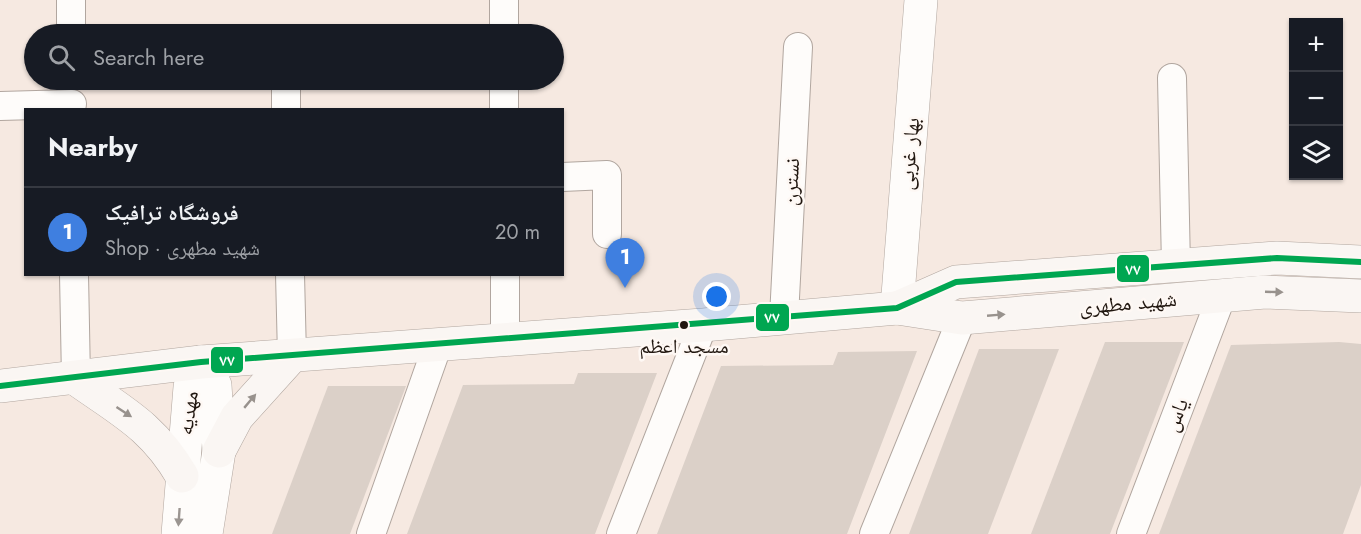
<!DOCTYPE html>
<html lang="en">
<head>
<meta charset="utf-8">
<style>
  body { margin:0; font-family:Jost,"Noto Naskh Arabic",sans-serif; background:#242831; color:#f1f3f6 }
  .controls { position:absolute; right:18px; top:18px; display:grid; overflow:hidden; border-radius:0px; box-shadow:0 2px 4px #0004 }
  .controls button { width:54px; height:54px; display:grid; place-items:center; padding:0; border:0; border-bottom:2px solid #363941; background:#171b24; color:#f1f3f6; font:30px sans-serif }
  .you { position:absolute; left:717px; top:297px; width:21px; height:21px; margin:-15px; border:4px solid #fff; border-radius:50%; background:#1a73e8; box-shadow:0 0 0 9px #1a73e833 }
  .badge { display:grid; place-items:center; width:39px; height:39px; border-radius:50%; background:#b5b1af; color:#fff; font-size:20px; font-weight:700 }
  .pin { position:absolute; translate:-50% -50px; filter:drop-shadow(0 2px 3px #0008) }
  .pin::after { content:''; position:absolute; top:32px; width:21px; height:18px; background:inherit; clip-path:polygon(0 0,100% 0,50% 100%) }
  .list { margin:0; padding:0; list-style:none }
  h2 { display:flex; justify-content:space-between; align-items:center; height:78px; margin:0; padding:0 24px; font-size:26px }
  h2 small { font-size:20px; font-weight:400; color:#9ea1a6 }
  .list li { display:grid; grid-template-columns:39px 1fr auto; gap:18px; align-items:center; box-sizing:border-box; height:90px; padding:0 24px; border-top:2px solid #363941 }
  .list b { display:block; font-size:22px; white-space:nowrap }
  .list p { margin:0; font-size:20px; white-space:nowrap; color:#9ea1a6 }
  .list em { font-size:20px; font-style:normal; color:#9ea1a6 }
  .icon { flex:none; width:33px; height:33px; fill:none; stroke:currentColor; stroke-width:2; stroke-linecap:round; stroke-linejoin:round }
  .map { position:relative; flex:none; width:1361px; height:534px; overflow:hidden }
  .search { position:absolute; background:#171b24; box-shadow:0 2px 4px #0004; left:24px; top:24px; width:540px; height:66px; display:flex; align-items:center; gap:15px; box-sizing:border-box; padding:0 21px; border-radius:33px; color:#9ea1a6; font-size:22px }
  .panel { position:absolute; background:#171b24; box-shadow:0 2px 4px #0004; left:24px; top:108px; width:540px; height:168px; border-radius:0px }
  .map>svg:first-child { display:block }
  .building { fill:#dbd0c8 }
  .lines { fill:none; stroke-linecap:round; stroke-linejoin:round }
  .minor-casing { stroke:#b1a69f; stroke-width:30 }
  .tertiary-casing { stroke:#b1a69f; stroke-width:34 }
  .secondary-casing { stroke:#b1a69f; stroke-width:34 }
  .minor { stroke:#fefcfa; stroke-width:28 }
  .tertiary { stroke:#fefcfa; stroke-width:33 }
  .secondary { stroke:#faf6f3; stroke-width:33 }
  .bus-1-casing { stroke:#fef8f4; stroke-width:10 }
  .bus-1 { stroke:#00a651; stroke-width:6 }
  .oneway { fill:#98928d }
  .oneway2 { fill:#9b9591 }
  .bus-dot { fill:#211710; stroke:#fef8f4; stroke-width:2 }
  .labels { text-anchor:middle; stroke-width:5; stroke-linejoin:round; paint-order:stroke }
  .bus-label { font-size:20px; fill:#211710; stroke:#fef8f4 }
  .street-label { font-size:21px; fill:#211710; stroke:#fef8f4 }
  .line-badge { stroke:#fef8f4; stroke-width:2 }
  .badge-label { font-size:16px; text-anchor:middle; font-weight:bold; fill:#fff }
</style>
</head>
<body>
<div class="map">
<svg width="1361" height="534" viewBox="0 0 1361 534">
  <rect width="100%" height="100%" fill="#f6e9e1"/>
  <g class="building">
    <polygon points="1105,342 1184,342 1110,534 1031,534"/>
    <polygon points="1339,342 1361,344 1361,485 1343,534 1159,534 1231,345"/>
    <polygon points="979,349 1059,349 988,534 909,534"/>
    <polygon points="917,351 847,534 657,534 721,366 833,365 838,352"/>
    <polygon points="578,373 657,373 595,534 407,534 463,385 574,384"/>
    <polygon points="328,386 406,386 350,534 272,534"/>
  </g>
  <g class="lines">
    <defs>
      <g id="minor">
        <polyline points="71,0 71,34"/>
        <polyline points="504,34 504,0"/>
        <polyline points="1172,78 1176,266"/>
        <polyline points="286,80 286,110"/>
        <polyline points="0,106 72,104"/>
        <polyline points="504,110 504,80"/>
        <polyline points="562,177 607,175 607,234"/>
        <polyline points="74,274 76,379"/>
        <polyline points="290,274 292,356"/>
        <polyline points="505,274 505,338"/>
        <polyline points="784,317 798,47"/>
        <polyline points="371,534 438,344"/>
        <polyline points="621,534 703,325"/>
        <polyline points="874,534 962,318"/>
        <polyline points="1131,534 1222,295"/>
      </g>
      <g id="tertiary">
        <polyline points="897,308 921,0"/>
        <polyline points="178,534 190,387 201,362 215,385 219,451 206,534"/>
      </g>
      <g id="secondary">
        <polyline points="897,308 956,282 1277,258 1361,262"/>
        <path d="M76,379C121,411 153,426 182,476"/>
        <polyline points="0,386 201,362 703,325 897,308 962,318 1265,292 1361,296"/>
        <polyline points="219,451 237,417 292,356"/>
      </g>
    </defs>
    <use href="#minor" class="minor-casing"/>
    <use href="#tertiary" class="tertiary-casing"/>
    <use href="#secondary" class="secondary-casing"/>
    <use href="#minor" class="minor"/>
    <use href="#tertiary" class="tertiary"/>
    <use href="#secondary" class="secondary"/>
    <defs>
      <polyline id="bus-1" points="0,386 201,362 897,308 956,282 1277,258 1361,262"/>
    </defs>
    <use href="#bus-1" class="bus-1-casing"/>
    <use href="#bus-1" class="bus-1"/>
  </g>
  <defs><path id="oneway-solid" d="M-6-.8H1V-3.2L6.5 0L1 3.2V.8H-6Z" transform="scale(1.5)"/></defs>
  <g class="oneway">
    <use href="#oneway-solid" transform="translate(1274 292) rotate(2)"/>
    <use href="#oneway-solid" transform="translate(996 315) rotate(-5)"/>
    <use href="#oneway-solid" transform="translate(250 401) rotate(-50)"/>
    <use href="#oneway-solid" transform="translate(124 412) rotate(33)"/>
  </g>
  <use class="oneway2" href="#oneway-solid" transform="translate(179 517) rotate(94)"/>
  <circle class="bus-dot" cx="684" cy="325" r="5"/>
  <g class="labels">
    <g class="bus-label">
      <text x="684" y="353">مسجد اعظم</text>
    </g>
    <g class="street-label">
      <text transform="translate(909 154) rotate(-85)" y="7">بهار غربی</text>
      <text transform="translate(791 182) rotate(-87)" y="7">نسترن</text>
      <text transform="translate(1128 303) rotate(-5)" y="7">شهید مطهری</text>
      <text transform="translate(188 413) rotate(-82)" y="7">مهدیه</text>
      <text transform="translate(1176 415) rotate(-69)" y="7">یاس</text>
    </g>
  </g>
  <g class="line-badge">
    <rect x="1116" y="254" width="34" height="29" rx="6" fill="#00a651"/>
    <rect x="755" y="303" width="35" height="29" rx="6" fill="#00a651"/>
    <rect x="210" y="346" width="34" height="28" rx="6" fill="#00a651"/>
  </g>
  <g class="badge-label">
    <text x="1133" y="275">۷۷</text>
    <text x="772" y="323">۷۷</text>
    <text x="227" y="366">۷۷</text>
  </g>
</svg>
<div class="controls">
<button>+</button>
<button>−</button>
<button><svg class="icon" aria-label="layers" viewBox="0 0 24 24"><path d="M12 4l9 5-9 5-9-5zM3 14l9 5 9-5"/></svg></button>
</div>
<div class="you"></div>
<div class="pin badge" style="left:625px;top:288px;background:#3f7fe0">1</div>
<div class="search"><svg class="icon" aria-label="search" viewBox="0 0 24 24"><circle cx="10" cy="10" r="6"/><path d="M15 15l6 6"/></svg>Search here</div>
<section class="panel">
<h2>Nearby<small></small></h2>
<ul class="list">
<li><span class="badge" style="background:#3f7fe0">1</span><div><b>فروشگاه ترافیک</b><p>Shop · شهید مطهری</p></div><em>20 m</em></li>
</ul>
</section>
</div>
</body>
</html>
